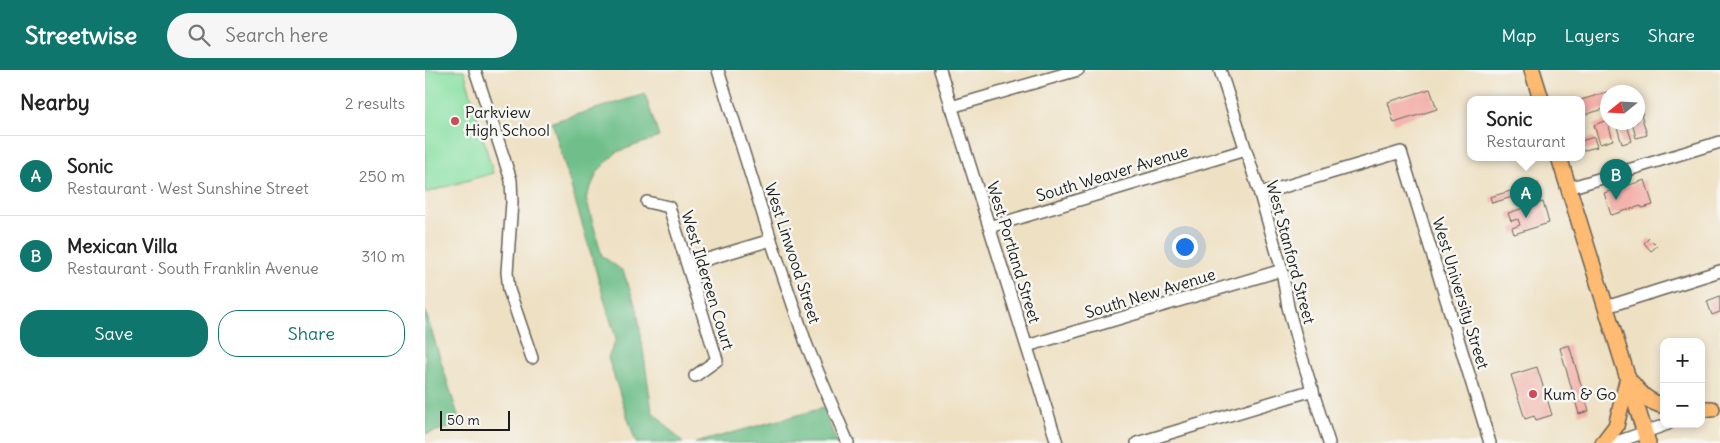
<!DOCTYPE html>
<html lang="en">
<head>
<meta charset="utf-8">
<style>
  body { margin:0; font-family:Delius,sans-serif; background:#f6f6f6; color:#222 }
  .controls { position:absolute; right:15px; bottom:15px; display:grid; overflow:hidden; border-radius:10px; box-shadow:0 2px 8px #0003 }
  .controls button { width:45px; height:45px; display:grid; place-items:center; padding:0; border:0; border-bottom:1px solid #e0e0e0; background:#fff; color:#222; font:25px sans-serif }
  .compass { position:absolute; left:1175px; top:15px; width:45px; height:45px; border-radius:50%; background:#fff; box-shadow:0 2px 8px #0003; rotate:252deg }
  .scale { position:absolute; left:15px; bottom:12px; width:70px; box-sizing:border-box; padding-left:5px; border:2px solid #1c1c1c; border-top:0; font-size:14px; line-height:18px; white-space:nowrap; color:#1c1c1c; -webkit-text-stroke:4px #f6f6f2; paint-order:stroke }
  .you { position:absolute; left:759px; top:176px; width:18px; height:18px; margin:-12px; border:4px solid #fff; border-radius:50%; background:#1a73e8; box-shadow:0 0 0 8px #1a73e833 }
  .badge { display:grid; place-items:center; width:32px; height:32px; border-radius:50%; background:#0f766e; color:#fff; font-size:16px; font-weight:700 }
  .pin { position:absolute; translate:-50% -41px; filter:drop-shadow(0 1px 2px #0008) }
  .pin::after { content:''; position:absolute; top:26px; width:18px; height:15px; background:inherit; clip-path:polygon(0 0,100% 0,50% 100%) }
  .popup { position:absolute; left:1042px; top:26px; width:118px; height:65px; box-sizing:border-box; display:grid; place-content:center; border-radius:10px; background:#fff; filter:drop-shadow(0 1px 4px #0005); font-size:16px; white-space:nowrap; color:#767676 }
  .popup b { font-size:19px; color:#222 }
  .popup::after { content:''; position:absolute; left:50%; top:100%; margin-left:-10px; border:10px solid transparent; border-top-color:#fff }
  .list { margin:0; padding:0; list-style:none }
  h2 { display:flex; justify-content:space-between; align-items:center; height:65px; margin:0; padding:0 20px; font-size:21px }
  h2 small { font-size:16px; font-weight:400; color:#767676 }
  .list li { display:grid; grid-template-columns:32px 1fr auto; gap:15px; align-items:center; box-sizing:border-box; height:80px; padding:0 20px; border-top:1px solid #e0e0e0 }
  .list b { display:block; font-size:19px; white-space:nowrap }
  .list p { margin:0; font-size:16px; white-space:nowrap; color:#767676 }
  .list em { font-size:16px; font-style:normal; color:#767676 }
  .actions { display:flex; gap:10px; padding:15px 20px }
  .actions a { flex:1; padding:11px 0; border:1px solid #0f766e; border-radius:20px; text-align:center; font-size:18px; color:#0f766e }
  .actions .main { background:#0f766e; color:#fff }
  .icon { flex:none; width:28px; height:28px; fill:none; stroke:currentColor; stroke-width:2; stroke-linecap:round; stroke-linejoin:round }
  .map { position:relative; flex:none; width:1295px; height:373px; overflow:hidden }
  header { display:flex; align-items:center; gap:30px; box-sizing:border-box; height:70px; padding:0 25px; background:#0f766e; color:#fff }
  header strong { font-size:24px }
  nav { display:flex; gap:28px; margin-inline-start:auto; font-size:18px }
  .search { width:350px; height:45px; background:#f6f6f6; display:flex; align-items:center; gap:12px; box-sizing:border-box; padding:0 18px; border-radius:28px; color:#767676; font-size:19px }
  main { display:flex }
  aside { flex:1; background:#fff }
  .map>svg:first-child { display:block }
  .green { fill:#8be1a5; stroke:#547e60 }
  .forest { fill:#70bf8a; stroke:#466e53 }
  .building { fill:#f3afa7 }
  .lines { fill:none; stroke-linecap:round; stroke-linejoin:round }
  .minor-casing { stroke:#666156; stroke-width:14 }
  .major-casing { stroke:#666156; stroke-width:18 }
  .minor { stroke:#fff; stroke-width:11 }
  .major { stroke:#febb71; stroke-width:15 }
  .poi-dot { fill:#d1495b; stroke:#f6f6f2; stroke-width:2 }
  .labels { text-anchor:middle; stroke-width:5; stroke-linejoin:round; paint-order:stroke }
  .poi-label { font-size:16px; fill:#1c1c1c; stroke:#f6f6f2; text-anchor:start }
  .street-label { font-size:16px; fill:#1c1c1c; stroke:#f6f6f2 }
</style>
</head>
<body>
<header>
<strong>Streetwise</strong>
<div class="search"><svg class="icon" aria-label="search" viewBox="0 0 24 24"><circle cx="10" cy="10" r="6"/><path d="M15 15l6 6"/></svg>Search here</div>
<nav><a>Map</a><a>Layers</a><a>Share</a></nav>
</header>
<main>
<aside>
<h2>Nearby<small>2 results</small></h2>
<ul class="list">
<li><span class="badge">A</span><div><b>Sonic</b><p>Restaurant · West Sunshine Street</p></div><em>250 m</em></li>
<li><span class="badge">B</span><div><b>Mexican Villa</b><p>Restaurant · South Franklin Avenue</p></div><em>310 m</em></li>
</ul>
<div class="actions"><a class="main">Save</a><a>Share</a></div>
</aside>
<div class="map">
<svg width="1295" height="373" viewBox="0 0 1295 373">
  <rect width="100%" height="100%" fill="#f6f6f2"/>
  <filter id="ink" filterUnits="userSpaceOnUse"><feTurbulence type="fractalNoise" baseFrequency=".02" numOctaves="2"/><feDisplacementMap in="SourceGraphic" scale="10" xChannelSelector="R" yChannelSelector="G"/><feConvolveMatrix kernelMatrix="1 2 1 2 8 2 1 2 1" color-interpolation-filters="sRGB"/></filter>
  <filter id="wash" filterUnits="userSpaceOnUse"><feTurbulence type="fractalNoise" baseFrequency=".0096" numOctaves="4" result="noise"/><feDisplacementMap in="SourceGraphic" scale="20" xChannelSelector="R" yChannelSelector="G"/><feGaussianBlur stdDeviation="1.12" result="paint"/><feColorMatrix in="noise" values="0 0 0 0 0 0 0 0 0 0 0 0 0 0 0 0 0 1.4 0 .05"/><feComposite in="paint" operator="in"/></filter>
  <g filter="url(#wash)">
    <rect width="100%" height="100%" fill="#eee0c2"/>
    <polygon class="green" points="0,0 39,0 68,103 0,123"/>
    <g class="forest">
      <polygon points="220,24 234,67 192,82 173,101 161,128 177,186 198,201 212,239 227,341 258,373 211,373 183,288 191,269 127,52"/>
      <polygon points="0,240 36,355 0,364"/>
      <polygon points="398,338 412,373 270,373"/>
    </g>
    <g id="blocks">
      <g class="building">
        <polygon points="1005,19 1012,39 969,53 963,32"/>
        <polygon points="1182,22 1182,38 1159,45 1156,30"/>
        <polygon points="1212,32 1215,32 1218,44 1216,44 1222,65 1211,68 1207,52 1212,52"/>
        <polygon points="1182,50 1188,70 1175,74 1169,55"/>
        <polygon points="1196,52 1201,52 1207,71 1197,74 1191,54"/>
        <polygon points="1169,67 1172,77 1156,81 1156,71"/>
        <polygon points="1220,110 1228,135 1217,138 1216,136 1186,145 1179,123"/>
        <polygon points="1113,113 1115,119 1067,133 1065,127"/>
        <polygon points="1118,132 1124,153 1089,164 1087,158 1095,155 1093,149 1086,151 1083,143"/>
        <polygon points="1224,168 1232,176 1226,181 1219,173"/>
        <polygon points="1295,226 1295,242 1287,245 1282,231"/>
        <polygon points="1144,275 1164,341 1154,344 1135,278"/>
        <polygon points="1112,297 1127,345 1111,350 1109,346 1100,349 1086,305"/>
      </g>
    </g>
  </g>
  <g filter="url(#ink)">
    <use href="#blocks" fill-opacity="0" stroke="#666156" stroke-width="1"/>
    <g class="lines">
      <defs>
        <g id="minor">
          <polyline points="50,0 86,110 87,132 82,202 84,220 107,288"/>
          <polyline points="293,0 346,170 382,276 423,373"/>
          <polyline points="515,0 632,373"/>
          <polyline points="795,0 835,124 857,200 863,237 874,278 904,373"/>
          <polyline points="526,37 653,0"/>
          <polyline points="1144,118 1295,72"/>
          <polyline points="835,124 976,82 1065,373"/>
          <polyline points="222,132 244,137 292,290 270,306"/>
          <polyline points="564,157 820,80"/>
          <polyline points="263,195 346,170"/>
          <polyline points="1181,237 1295,201"/>
          <polyline points="602,276 857,200"/>
          <polyline points="712,373 888,320"/>
          <polyline points="1189,373 1243,354"/>
        </g>
        <g id="major">
          <polyline points="1107,0 1116,29"/>
          <polyline points="1134,87 1223,373"/>
          <path d="M1207,313C1216,325 1224,332 1239,336"/>
          <polyline points="1276,339 1287,339"/>
          <polyline points="1178,373 1191,356 1203,307"/>
        </g>
      </defs>
      <use href="#minor" class="minor-casing"/>
      <use href="#major" class="major-casing"/>
      <use href="#minor" class="minor"/>
      <use href="#major" class="major"/>
    </g>
  </g>
  <g class="poi-dot">
    <circle cx="30" cy="51" r="5"/>
    <circle cx="1108" cy="324" r="5"/>
  </g>
  <g class="labels">
    <g class="poi-label">
      <text x="40" y="48">Parkview<tspan x="40" dy="18">High School</tspan></text>
      <text x="1118" y="330">Kum &amp; Go</text>
    </g>
    <g class="street-label">
      <text transform="translate(687 103) rotate(-17)" y="6">South Weaver Avenue</text>
      <text transform="translate(589 182) rotate(73)" y="6">West Portland Street</text>
      <text transform="translate(866 182) rotate(75)" y="6">West Stanford Street</text>
      <text transform="translate(368 183) rotate(72)" y="6">West Linwood Street</text>
      <text transform="translate(283 210) rotate(73)" y="6">West Ildereen Court</text>
      <text transform="translate(725 223) rotate(-17)" y="6">South New Avenue</text>
      <text transform="translate(1036 223) rotate(73)" y="6">West University Street</text>
    </g>
  </g>
</svg>
<div class="controls">
<button>+</button>
<button>−</button>
</div>
<svg class="compass" viewBox="-18 -18 36 36"><path d="M0-13l5 13h-10z" fill="#e53935"/><path d="M0 13l5-13h-10z" fill="#767676"/></svg>
<div class="scale">50 m</div>
<div class="you"></div>
<div class="pin badge" style="left:1101px;top:148px">A</div>
<div class="popup"><b>Sonic</b>Restaurant</div>
<div class="pin badge" style="left:1191px;top:130px">B</div>
</div>
</main>
</body>
</html>
